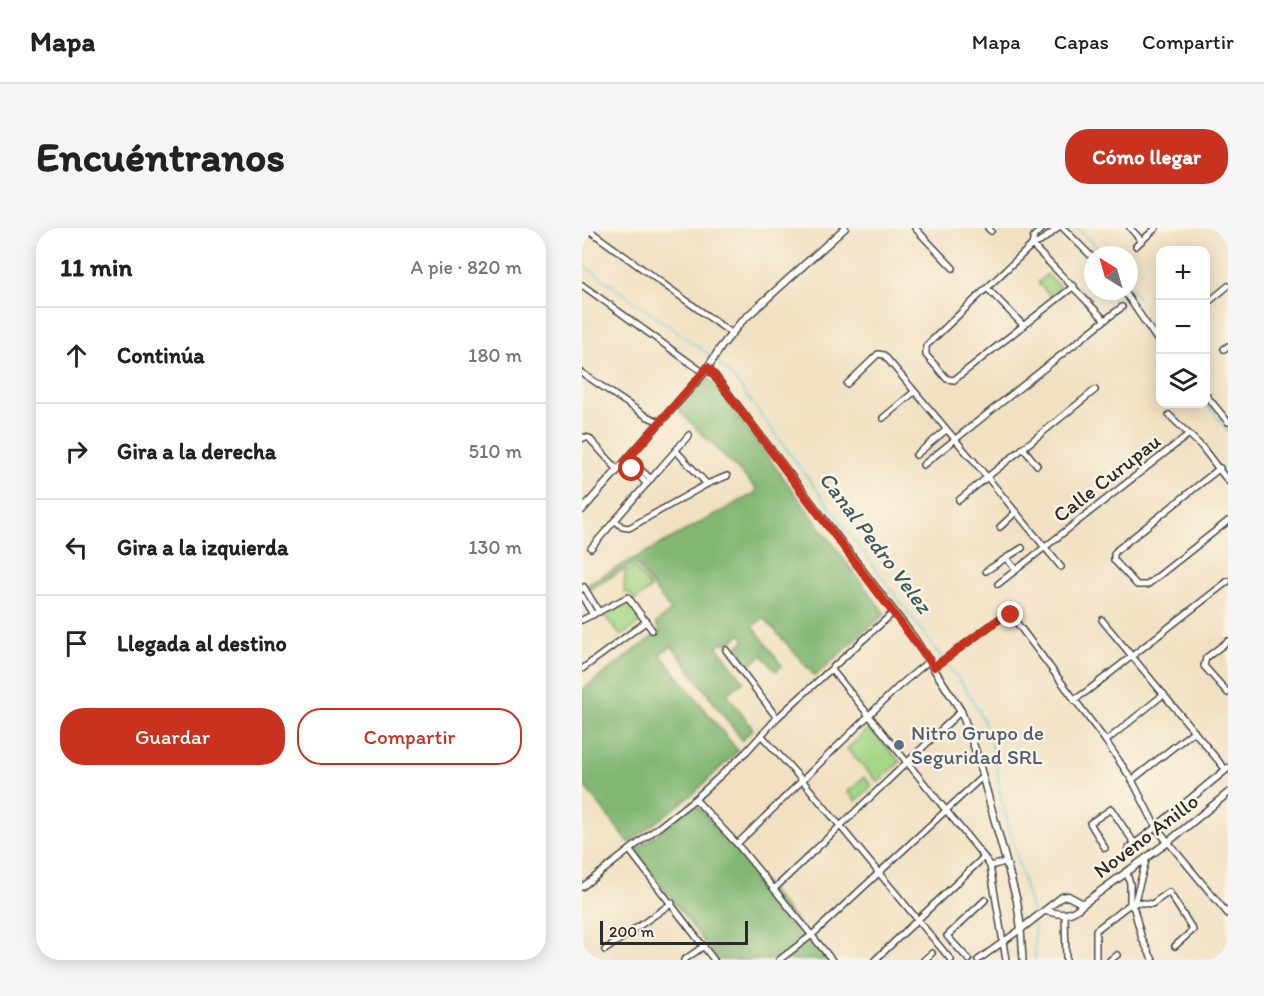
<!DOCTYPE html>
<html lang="es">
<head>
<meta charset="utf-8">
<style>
  body { margin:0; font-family:Itim,sans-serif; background:#f6f6f6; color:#222 }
  .controls { position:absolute; right:18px; top:18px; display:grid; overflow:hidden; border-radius:12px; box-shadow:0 3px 15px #0003 }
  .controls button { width:54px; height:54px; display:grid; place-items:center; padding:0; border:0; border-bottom:2px solid #e0e0e0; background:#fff; color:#222; font:30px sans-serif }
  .compass { position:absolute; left:502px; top:18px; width:54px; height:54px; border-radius:50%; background:#fff; box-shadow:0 3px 15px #0003; rotate:323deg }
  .scale { position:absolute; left:18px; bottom:15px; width:148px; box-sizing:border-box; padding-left:6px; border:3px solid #2b2b2b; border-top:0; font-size:16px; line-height:21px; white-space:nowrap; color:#2b2b2b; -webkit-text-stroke:4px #fcf5e5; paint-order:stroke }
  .stop { position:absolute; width:18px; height:18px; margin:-14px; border:4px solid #c8321e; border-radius:50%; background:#fff }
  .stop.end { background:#c8321e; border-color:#fff; box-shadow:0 2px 6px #0008 }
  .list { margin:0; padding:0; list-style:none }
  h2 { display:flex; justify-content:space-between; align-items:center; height:78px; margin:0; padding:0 24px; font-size:26px }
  h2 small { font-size:20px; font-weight:400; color:#767676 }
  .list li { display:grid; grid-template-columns:39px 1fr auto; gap:18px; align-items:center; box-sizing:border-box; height:96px; padding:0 24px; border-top:2px solid #e0e0e0 }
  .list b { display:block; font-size:22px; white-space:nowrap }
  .list em { font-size:20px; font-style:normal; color:#767676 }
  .actions { display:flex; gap:12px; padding:18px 24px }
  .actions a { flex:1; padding:14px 0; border:2px solid #c8321e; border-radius:24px; text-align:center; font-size:21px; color:#c8321e }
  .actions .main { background:#c8321e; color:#fff }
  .icon { flex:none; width:33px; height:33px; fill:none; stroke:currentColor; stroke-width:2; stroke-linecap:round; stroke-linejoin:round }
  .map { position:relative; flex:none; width:646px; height:732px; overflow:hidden; border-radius:24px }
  header { display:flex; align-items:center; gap:36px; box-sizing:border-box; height:84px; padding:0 30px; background:#fff; border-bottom:2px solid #e0e0e0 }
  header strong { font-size:28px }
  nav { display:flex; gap:33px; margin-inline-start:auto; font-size:21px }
  .intro { display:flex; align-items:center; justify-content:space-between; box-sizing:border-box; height:144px; padding:0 36px }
  h1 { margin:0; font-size:42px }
  .button { padding:15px 27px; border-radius:24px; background:#c8321e; color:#fff; font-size:21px; font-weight:700 }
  main { display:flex; gap:36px; padding:0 36px }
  aside { flex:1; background:#fff; border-radius:24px; box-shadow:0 3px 15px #0003 }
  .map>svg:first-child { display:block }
  .green { fill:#a3d686; stroke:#678058; stroke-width:1.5 }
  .forest { fill:#82b773; stroke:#56714f; stroke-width:1.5 }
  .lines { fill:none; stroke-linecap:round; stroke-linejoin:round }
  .stream { stroke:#5cc9d0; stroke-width:1.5 }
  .minor-casing { stroke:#494642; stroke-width:8 }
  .tertiary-casing { stroke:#494642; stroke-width:9 }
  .minor { stroke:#fff; stroke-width:5 }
  .tertiary { stroke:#fff; stroke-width:6 }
  .route { stroke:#c8321e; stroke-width:8 }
  .service-dot { fill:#5c6f8a; stroke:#fcf5e5; stroke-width:2 }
  .labels { text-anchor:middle; stroke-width:5; stroke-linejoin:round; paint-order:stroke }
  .street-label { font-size:21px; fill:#2b2b2b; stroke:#fcf5e5 }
  .service-label { font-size:21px; fill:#4e5e75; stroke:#fcf5e5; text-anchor:start }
  .water-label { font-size:22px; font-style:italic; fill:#3a5a5d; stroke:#fcf5e5 }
</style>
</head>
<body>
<header>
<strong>Mapa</strong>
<nav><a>Mapa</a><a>Capas</a><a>Compartir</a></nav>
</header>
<div class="intro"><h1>Encuéntranos</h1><a class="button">Cómo llegar</a></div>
<main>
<aside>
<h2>11 min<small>A pie · 820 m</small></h2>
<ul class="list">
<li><svg class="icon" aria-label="ahead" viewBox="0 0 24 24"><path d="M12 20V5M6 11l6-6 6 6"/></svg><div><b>Continúa</b></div><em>180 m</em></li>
<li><svg class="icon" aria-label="right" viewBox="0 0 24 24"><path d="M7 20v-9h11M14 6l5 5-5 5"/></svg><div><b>Gira a la derecha</b></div><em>510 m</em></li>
<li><svg class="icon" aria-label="left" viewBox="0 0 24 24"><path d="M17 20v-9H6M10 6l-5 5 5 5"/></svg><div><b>Gira a la izquierda</b></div><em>130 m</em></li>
<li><svg class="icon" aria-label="arrive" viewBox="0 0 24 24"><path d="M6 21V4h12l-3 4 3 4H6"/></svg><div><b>Llegada al destino</b></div></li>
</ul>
<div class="actions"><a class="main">Guardar</a><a>Compartir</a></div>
</aside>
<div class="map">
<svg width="646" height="732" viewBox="0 0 646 732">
  <rect width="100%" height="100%" fill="#fcf5e5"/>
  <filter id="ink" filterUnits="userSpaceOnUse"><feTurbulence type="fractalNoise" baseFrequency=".0167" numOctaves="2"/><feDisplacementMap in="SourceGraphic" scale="12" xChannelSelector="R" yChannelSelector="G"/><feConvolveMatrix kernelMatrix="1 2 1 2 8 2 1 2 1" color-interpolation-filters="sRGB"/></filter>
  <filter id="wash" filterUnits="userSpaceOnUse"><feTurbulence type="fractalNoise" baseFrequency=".008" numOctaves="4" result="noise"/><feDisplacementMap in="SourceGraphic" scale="24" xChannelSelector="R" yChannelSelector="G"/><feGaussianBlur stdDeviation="1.35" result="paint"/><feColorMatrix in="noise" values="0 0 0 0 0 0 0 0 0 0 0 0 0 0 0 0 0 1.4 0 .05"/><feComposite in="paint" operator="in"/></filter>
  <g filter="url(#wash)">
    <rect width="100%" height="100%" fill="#f1e1c2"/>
    <g class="green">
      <polygon points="465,46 480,61 470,70 456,55"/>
      <polygon points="53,340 69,360 53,372 46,364 42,365 43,344"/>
      <polygon points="43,373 46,373 60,393 39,408 20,385"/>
      <polygon points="287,500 318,534 296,554 265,521"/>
      <polygon points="282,549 290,558 274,573 266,564"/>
    </g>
    <g class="forest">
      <polygon points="127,150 303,386 233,448 182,390 171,398 200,438 194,443 180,427 164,440 150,423 163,412 159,406 145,417 142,414 135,419 162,453 145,466 171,501 160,512 90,418 78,426 156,523 111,566 47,615 0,555 0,462 78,403 74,395 89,383 55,337 48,338 8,361 5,356 173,265 174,260 96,182 122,151"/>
      <polygon points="113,576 153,620 246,732 136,732 53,623"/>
    </g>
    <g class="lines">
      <g class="stream">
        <polyline points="495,0 522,27"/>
        <polyline points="0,36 129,128"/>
        <polyline points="547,55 556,70"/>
        <polyline points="566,103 571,120 578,128"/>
        <polyline points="133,131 151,149 360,430"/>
        <polyline points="624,175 646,203"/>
        <path d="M363,434C397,474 414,509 417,562L451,689"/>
        <polyline points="452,694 453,732"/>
      </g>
    </g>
  </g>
  <g filter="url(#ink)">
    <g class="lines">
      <defs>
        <g id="minor">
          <polyline points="4,0 149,105"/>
          <polyline points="333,0 371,40"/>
          <polyline points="406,0 409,3"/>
          <polyline points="476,0 458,14 450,17 344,118 344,127 365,151 372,152 492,58"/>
          <polyline points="481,0 511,30"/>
          <polyline points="548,0 559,12"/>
          <polyline points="450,17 452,8 461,0"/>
          <polyline points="554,18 574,0"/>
          <polyline points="0,57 122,145"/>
          <polyline points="405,60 442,98"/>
          <polyline points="542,63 578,116"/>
          <polyline points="624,76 646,58"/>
          <polyline points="523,92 540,79"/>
          <polyline points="642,121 646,118"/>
          <polyline points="0,145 64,188 78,194"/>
          <polyline points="265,156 296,126 302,127 388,229"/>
          <polyline points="624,167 646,194"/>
          <polyline points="587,187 620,219 646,253"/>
          <polyline points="301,190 332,164"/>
          <polyline points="0,211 2,209 7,210 36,242"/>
          <polyline points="441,220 455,237"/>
          <polyline points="94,223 125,256"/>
          <polyline points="334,227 364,202"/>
          <polyline points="47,231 69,251"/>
          <polyline points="391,232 479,339"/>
          <polyline points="43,234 65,256"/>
          <polyline points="341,237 523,92 450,17"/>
          <polyline points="638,240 535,322 532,326 532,332 555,357 565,357 646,293"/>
          <polyline points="377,272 513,162"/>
          <polyline points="33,292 40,299 47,300 125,256 145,248"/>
          <polyline points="418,299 434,284"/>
          <polyline points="9,320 107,207"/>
          <polyline points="434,342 424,330 440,320"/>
          <polyline points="404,343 424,330"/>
          <polyline points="416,356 607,206"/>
          <polyline points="0,361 2,359 17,384"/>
          <polyline points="0,368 11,387"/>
          <polyline points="0,392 46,369 70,402"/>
          <polyline points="520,392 644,542"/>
          <polyline points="646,413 624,430 622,438 646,465"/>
          <polyline points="144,422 195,490"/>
          <polyline points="352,439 424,386 429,387 523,512 550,552 574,599 546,621"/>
          <polyline points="0,441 65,393"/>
          <polyline points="250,442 402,629 408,638 423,634"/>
          <polyline points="492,472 504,464 646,353"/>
          <polyline points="179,507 220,552 369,732"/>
          <polyline points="524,513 582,466"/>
          <polyline points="550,552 612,503"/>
          <polyline points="586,614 646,686"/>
          <polyline points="155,616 317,458 348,432"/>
          <polyline points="523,620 508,595 529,581 553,616"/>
          <polyline points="48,623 132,732"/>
          <polyline points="408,638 424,732"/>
          <polyline points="544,643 548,655 548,676 552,681 560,711 571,732"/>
          <polyline points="0,659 113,571"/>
          <polyline points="192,661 379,483"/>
          <polyline points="553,674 570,676 587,664 611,702 593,718"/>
          <polyline points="552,676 565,629"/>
          <polyline points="483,688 484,732"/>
          <polyline points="439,701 441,732"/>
          <polyline points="23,722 90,675"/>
          <polyline points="102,732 122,718"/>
          <polyline points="197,732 230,707 400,549"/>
          <polyline points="250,732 155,616 113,571 164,524 195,490 312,384"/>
          <polyline points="293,732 402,629"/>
          <polyline points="342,732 350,725"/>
          <polyline points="387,732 365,708 403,672"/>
          <polyline points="396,732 439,701"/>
          <polyline points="514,732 514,702 548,676"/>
          <polyline points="528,732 535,727"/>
        </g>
        <g id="tertiary">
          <polyline points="126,139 332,410 379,483 393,521 435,673 439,701"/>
          <polyline points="0,282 122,145 139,119 159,94 263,0"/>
          <polyline points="586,614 574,599 646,540"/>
          <path d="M464,683C480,687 489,689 501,676L586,614L646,565"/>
          <polyline points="439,701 480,669 486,668 501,676"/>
        </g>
      </defs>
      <use href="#minor" class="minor-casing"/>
      <use href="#tertiary" class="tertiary-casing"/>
      <use href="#minor" class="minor"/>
      <use href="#tertiary" class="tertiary"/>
    </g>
  </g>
  <g class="lines" filter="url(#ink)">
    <polyline class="route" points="50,241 43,234 126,139 352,439 424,386 429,387"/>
  </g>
  <circle class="service-dot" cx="317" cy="517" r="6"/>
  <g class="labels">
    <g class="street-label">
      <text transform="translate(525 250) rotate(-38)" y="7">Calle Curupau</text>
      <text transform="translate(564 608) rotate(-37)" y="7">Noveno Anillo</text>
    </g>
    <g class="service-label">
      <text x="329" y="512">Nitro Grupo de<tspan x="329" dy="24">Seguridad SRL</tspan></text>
    </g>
    <g class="water-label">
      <text transform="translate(294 314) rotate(53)" y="8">Canal Pedro Velez</text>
    </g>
  </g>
</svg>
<div class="controls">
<button>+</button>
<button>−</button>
<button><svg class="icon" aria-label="layers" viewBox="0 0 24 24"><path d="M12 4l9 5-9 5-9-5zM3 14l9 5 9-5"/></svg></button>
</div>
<svg class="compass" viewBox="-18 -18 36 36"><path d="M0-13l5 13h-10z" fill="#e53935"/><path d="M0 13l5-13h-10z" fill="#767676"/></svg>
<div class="scale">200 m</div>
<div class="stop" style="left:50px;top:241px"></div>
<div class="stop end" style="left:429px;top:387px"></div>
</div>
</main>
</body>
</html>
